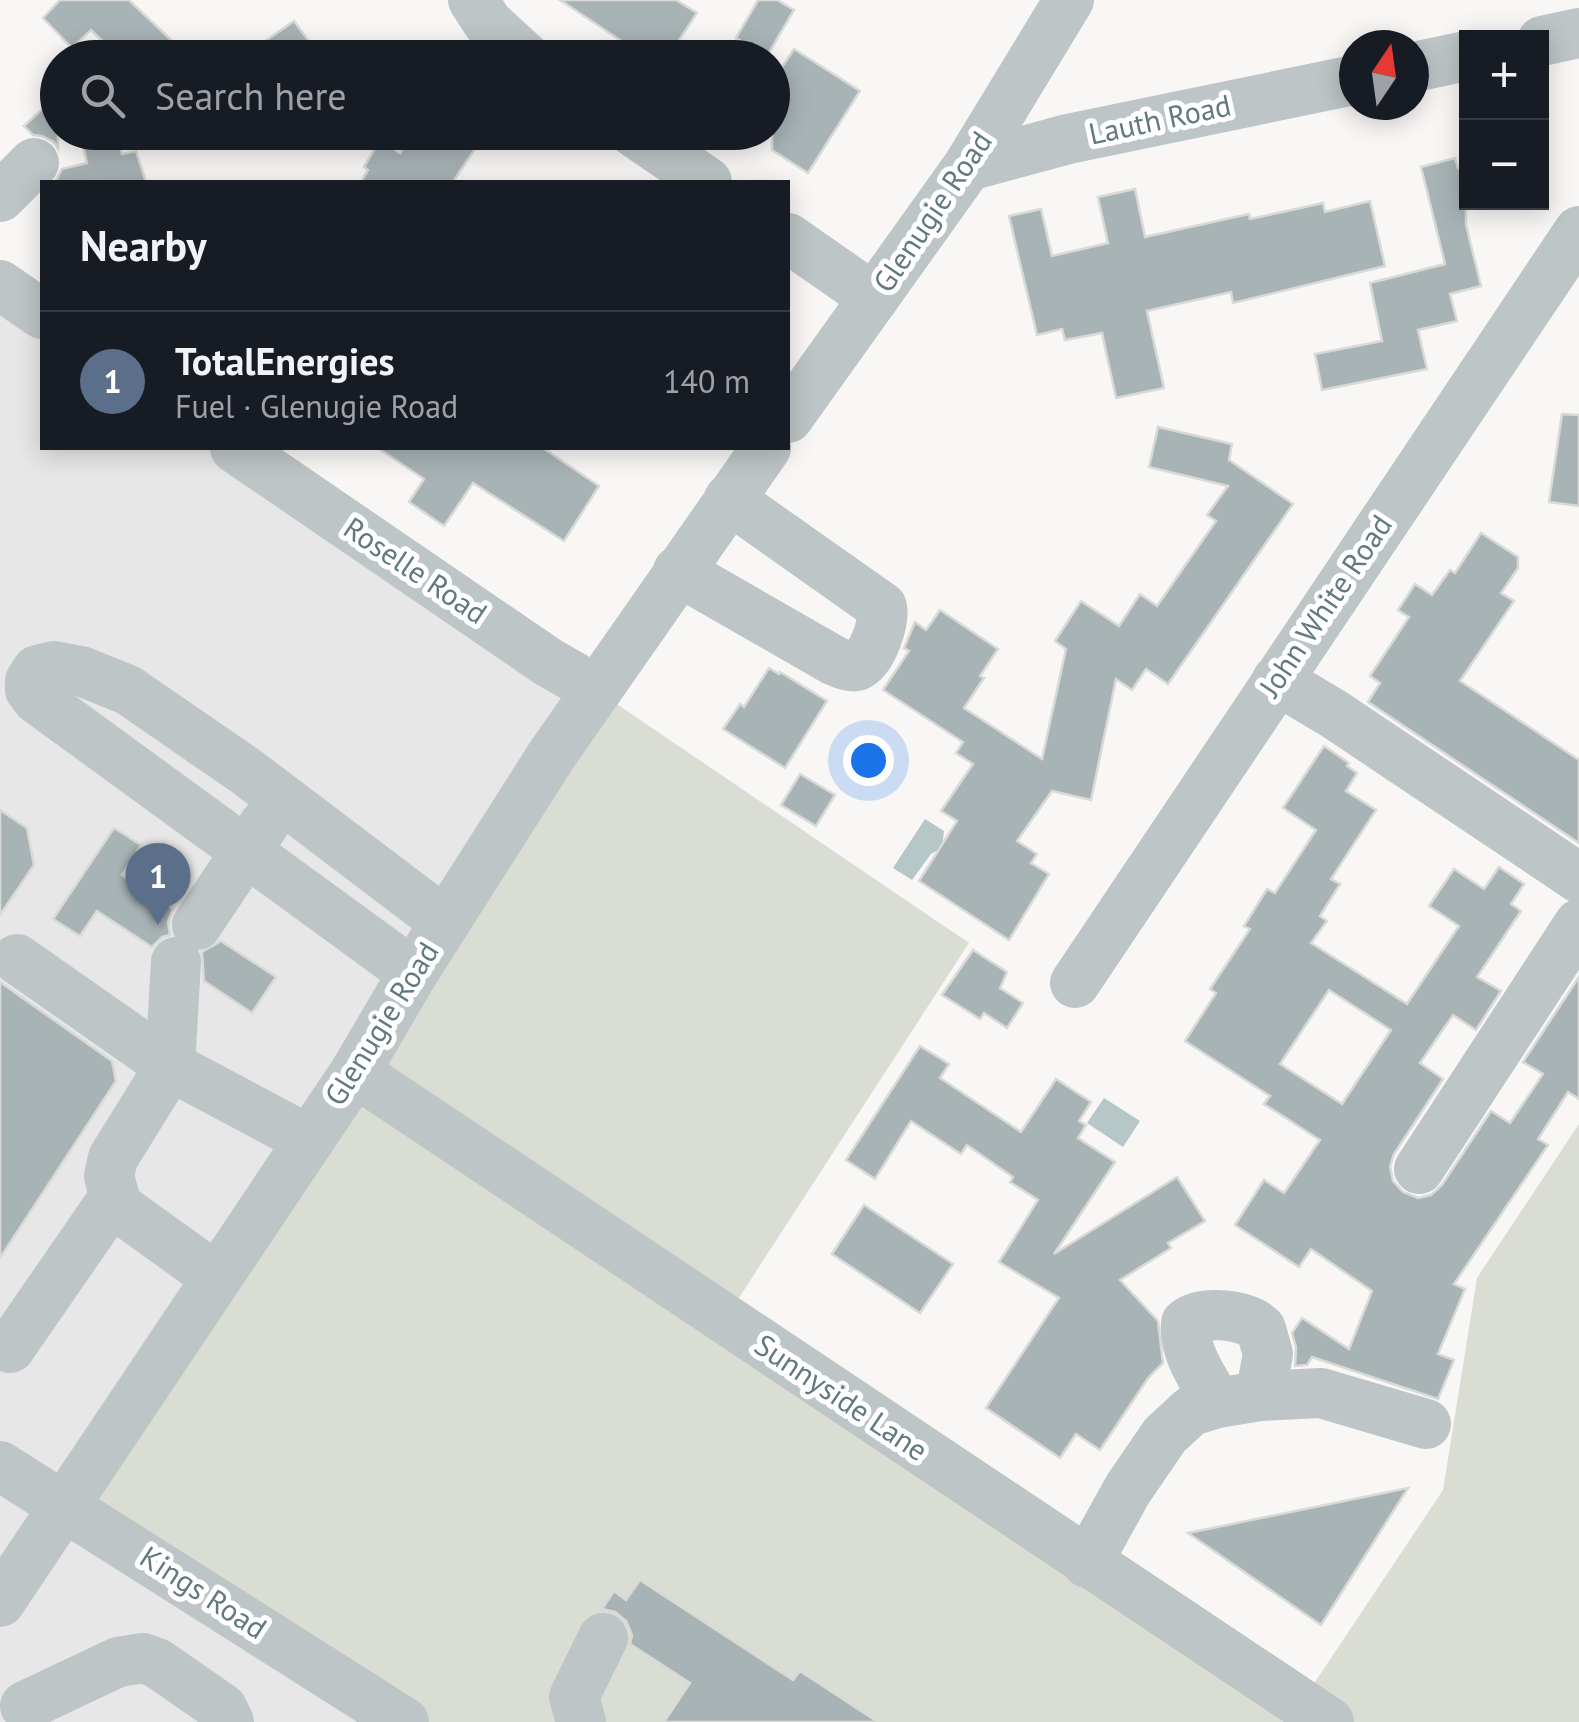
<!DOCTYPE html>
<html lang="en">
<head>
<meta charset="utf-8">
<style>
  body { margin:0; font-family:"PT Sans",sans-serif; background:#242831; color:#f1f3f6 }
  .controls { position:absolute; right:30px; top:30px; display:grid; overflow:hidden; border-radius:0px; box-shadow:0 5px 25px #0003 }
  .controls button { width:90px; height:90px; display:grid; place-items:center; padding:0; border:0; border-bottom:2px solid #363941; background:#171b24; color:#f1f3f6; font:50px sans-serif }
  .compass { position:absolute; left:1339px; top:30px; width:90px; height:90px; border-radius:50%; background:#171b24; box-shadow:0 5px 25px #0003; rotate:13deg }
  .you { position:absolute; left:868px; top:760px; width:35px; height:35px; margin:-25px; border:8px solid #fff; border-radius:50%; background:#1a73e8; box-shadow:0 0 0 15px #1a73e833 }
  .badge { display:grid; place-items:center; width:65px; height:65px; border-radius:50%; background:#e33029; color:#fff; font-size:32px; font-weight:700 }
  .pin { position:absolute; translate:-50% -82px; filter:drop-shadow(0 2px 5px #0008) }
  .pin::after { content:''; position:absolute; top:52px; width:35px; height:30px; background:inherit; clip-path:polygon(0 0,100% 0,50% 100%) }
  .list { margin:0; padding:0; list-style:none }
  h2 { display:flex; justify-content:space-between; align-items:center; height:130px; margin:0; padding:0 40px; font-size:42px }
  h2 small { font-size:32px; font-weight:400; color:#9ea1a6 }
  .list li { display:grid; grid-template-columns:65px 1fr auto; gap:30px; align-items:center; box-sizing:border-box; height:140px; padding:0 40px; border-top:2px solid #363941 }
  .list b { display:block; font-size:38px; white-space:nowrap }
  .list p { margin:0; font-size:32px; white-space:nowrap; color:#9ea1a6 }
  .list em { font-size:32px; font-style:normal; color:#9ea1a6 }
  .icon { flex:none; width:55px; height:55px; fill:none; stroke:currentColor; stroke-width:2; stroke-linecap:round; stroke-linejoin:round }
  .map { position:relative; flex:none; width:1579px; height:1722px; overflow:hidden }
  .search { position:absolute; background:#171b24; box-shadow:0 5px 25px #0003; left:40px; top:40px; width:750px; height:110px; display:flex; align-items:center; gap:25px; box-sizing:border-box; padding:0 35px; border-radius:55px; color:#9ea1a6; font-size:38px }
  .panel { position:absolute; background:#171b24; box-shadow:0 5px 25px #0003; left:40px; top:180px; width:750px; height:270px; border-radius:0px }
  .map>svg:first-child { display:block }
  .built { fill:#e6e7e6 }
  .green { fill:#d9ddd4 }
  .water { fill:#b6c7c8 }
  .building { fill:#a8b3b6; stroke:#d9d9d7; stroke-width:2.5; fill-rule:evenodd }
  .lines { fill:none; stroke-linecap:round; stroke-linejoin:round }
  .minor { stroke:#bec5c7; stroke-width:50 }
  .labels { text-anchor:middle; stroke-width:10; stroke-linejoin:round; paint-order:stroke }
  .street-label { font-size:30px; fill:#637980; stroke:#fff }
</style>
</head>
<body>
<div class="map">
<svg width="1579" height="1722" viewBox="0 0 1579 1722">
  <rect width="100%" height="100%" fill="#f8f7f5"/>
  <polygon class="built" points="0,287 42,316 42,448 234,448 596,690 410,1722 0,1722"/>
  <polygon class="green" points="596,690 969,943 724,1321 1301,1703 1443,1490 1477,1278 1579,1124 1579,1722 410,1722 62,1505"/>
  <g class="water">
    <polygon points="162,133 162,132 212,133 208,145 196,149 175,141 166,143 162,139"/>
    <polygon points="925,819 944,831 942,848 931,854 912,880 893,868"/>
    <polygon points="1104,1098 1140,1121 1123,1147 1087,1123"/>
  </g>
  <g class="building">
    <polygon points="60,0 129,0 190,58 120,58 91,30 72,48 43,18"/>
    <polygon points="560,0 676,0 697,13 667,58 647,58"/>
    <polygon points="758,0 777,0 794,10 767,56 736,38"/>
    <polygon points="294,21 321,58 241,58"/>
    <polygon points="794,49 860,91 808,173 772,150 772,83"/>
    <polygon points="58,94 58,148 54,142 42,136 33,135 24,126"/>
    <polygon points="80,132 116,132 122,154 136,151 146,182 55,182 62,169 87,163"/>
    <polygon points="414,132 454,132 476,147 453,182 361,182 368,170 364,167 380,140 400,153"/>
    <polygon points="1455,158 1458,168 1466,166 1466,225 1481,286 1450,294 1457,321 1418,330 1427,369 1322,390 1315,354 1382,341 1370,283 1445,264 1421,167"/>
    <polygon points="1135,189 1145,237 1249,214 1250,219 1323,203 1325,212 1370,201 1385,266 1233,303 1231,292 1147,311 1164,388 1116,398 1102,333 1065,340 1062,329 1037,335 1009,216 1041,209 1052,256 1108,243 1098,197"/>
    <polygon points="1562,414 1579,415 1579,506 1549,502"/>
    <polygon points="1158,427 1232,444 1229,460 1293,504 1168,684 1146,669 1132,690 1116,679 1091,800 1052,791 1017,841 1037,854 1031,863 1049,874 1009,940 919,881 957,821 941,811 973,764 956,753 963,742 883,690 909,651 904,648 915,622 926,630 940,610 998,649 980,676 984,678 964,708 1042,759 1066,649 1055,641 1081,601 1119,626 1140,594 1157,606 1216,521 1207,515 1228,486 1149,467"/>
    <polygon points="378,448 543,448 599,486 564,541 473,483 444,526 409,502 424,479"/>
    <polygon points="1481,533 1518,557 1518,568 1501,593 1514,601 1460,681 1579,760 1579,843 1368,702 1380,683 1370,676 1409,617 1398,610 1415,584 1432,595 1450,570 1455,573"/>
    <polygon points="769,668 779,674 780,672 827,701 785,768 723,729 740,704 744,707"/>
    <path d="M1324,746L1349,763L1347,766L1357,773L1346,791L1376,810L1331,879L1340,884L1320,916L1327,921L1311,943L1407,1004L1459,926L1429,906L1454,869L1484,889L1499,867L1524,884L1511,904L1521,911L1477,977L1501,991L1476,1030L1453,1015L1420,1063L1443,1079L1394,1154L1390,1166L1393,1181L1403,1192L1418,1198L1431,1195L1442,1185L1491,1111L1510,1123L1543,1074L1523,1062L1579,977V1099L1568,1092L1538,1139L1548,1145L1454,1284L1465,1289L1438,1354L1454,1360L1438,1399L1312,1357L1307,1365L1295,1366L1296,1347L1292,1333L1302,1318L1349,1349L1372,1291L1311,1249L1299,1267L1235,1225L1264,1180L1284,1193L1320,1140L1264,1104L1270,1096L1185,1041L1216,993L1210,989L1250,929L1244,926L1267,889L1275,893L1316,830L1283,808ZM1329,990L1391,1030L1342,1104L1280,1064Z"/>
    <polygon points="800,774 835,795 816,826 781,805"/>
    <polygon points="0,810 27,828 34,865 0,915"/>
    <polygon points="114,828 141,845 122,875 173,909 168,922 170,935 162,937 152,947 97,911 80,936 53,919"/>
    <polygon points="221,941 276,977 252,1013 204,981 202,952"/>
    <polygon points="973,950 1007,972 1000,988 1023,1003 1007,1028 984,1013 980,1019 942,995"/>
    <polygon points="0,982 112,1061 116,1081 0,1258"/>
    <polygon points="920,1046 949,1064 940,1078 1021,1132 1056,1079 1091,1102 1079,1121 1086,1125 1078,1138 1115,1162 1054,1254 1177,1177 1205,1221 1168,1243 1171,1248 1120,1280 1158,1321 1163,1363 1148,1378 1100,1450 1076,1434 1060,1458 986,1408 1059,1298 999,1262 1038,1200 1010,1182 1013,1177 967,1145 961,1154 911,1121 875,1179 846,1160"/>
    <polygon points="864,1205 953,1264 920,1313 832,1254"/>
    <polygon points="1408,1488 1321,1625 1188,1533"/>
    <polygon points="640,1580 793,1680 800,1671 878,1722 664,1722 690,1683 630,1644 632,1635 626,1621 615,1612 602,1609 614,1591 626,1600"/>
  </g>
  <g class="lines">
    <g class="minor">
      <polyline points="473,0 488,23 526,58"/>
      <polyline points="1542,41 1579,33"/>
      <polyline points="1414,67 1466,56"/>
      <polyline points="634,132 707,182"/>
      <polyline points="968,166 1068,139 1354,80"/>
      <polyline points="0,197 34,163"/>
      <polyline points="788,238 874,298"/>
      <polyline points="0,285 42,314"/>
      <polyline points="788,418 968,166 1069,0"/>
      <polyline points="235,448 548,662 597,690"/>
      <path d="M678,571L833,660C840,663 850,668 857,666C873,659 885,621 882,607L729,499"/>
      <polyline points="1277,680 1334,714 1579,878"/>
      <polyline points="197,925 265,823"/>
      <polyline points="17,959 170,1066 309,1140"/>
      <polyline points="176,962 170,1066 113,1158 109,1176 117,1206 217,1278"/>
      <polyline points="413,973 37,699 30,690 30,681 37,670 54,666 81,671 128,690 247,772 445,922"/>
      <polyline points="1075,983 1579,231"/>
      <polyline points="355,1072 1329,1722"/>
      <polyline points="1419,1169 1579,924"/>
      <polyline points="10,1348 113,1199"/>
      <path d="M1217,1403C1204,1379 1183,1352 1186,1323C1203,1310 1246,1314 1261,1329L1268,1354L1260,1396"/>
      <polyline points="0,1466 404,1722"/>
      <polyline points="1087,1563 1128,1489 1165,1435 1191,1411 1217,1403 1260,1396 1321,1393 1426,1424"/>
      <polyline points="0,1602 355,1072 413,973 551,756 766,448"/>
      <polyline points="25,1706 118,1662 143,1658 157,1663 222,1708 229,1722"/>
      <polyline points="581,1722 574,1697 603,1638"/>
    </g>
  </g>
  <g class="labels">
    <g class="street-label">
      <text transform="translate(1160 120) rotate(-12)" y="10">Lauth Road</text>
      <text transform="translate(933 212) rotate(-56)" y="10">Glenugie Road</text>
      <text transform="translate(415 571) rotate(34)" y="10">Roselle Road</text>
      <text transform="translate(1326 606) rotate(-56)" y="10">John White Road</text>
      <text transform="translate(382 1024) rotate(-58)" y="10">Glenugie Road</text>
      <text transform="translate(841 1398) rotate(34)" y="10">Sunnyside Lane</text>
      <text transform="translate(203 1593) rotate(33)" y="10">Kings Road</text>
    </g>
  </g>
</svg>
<div class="controls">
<button>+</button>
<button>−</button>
</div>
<svg class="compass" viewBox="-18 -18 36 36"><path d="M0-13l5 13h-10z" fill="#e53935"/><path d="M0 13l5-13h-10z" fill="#9ea1a6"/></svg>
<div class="you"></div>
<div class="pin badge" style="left:158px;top:925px;background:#5c6f8a">1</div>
<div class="search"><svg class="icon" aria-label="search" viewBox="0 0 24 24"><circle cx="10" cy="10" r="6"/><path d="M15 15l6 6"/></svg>Search here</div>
<section class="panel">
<h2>Nearby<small></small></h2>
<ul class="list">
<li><span class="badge" style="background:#5c6f8a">1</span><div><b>TotalEnergies</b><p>Fuel · Glenugie Road</p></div><em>140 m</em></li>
</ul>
</section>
</div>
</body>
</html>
